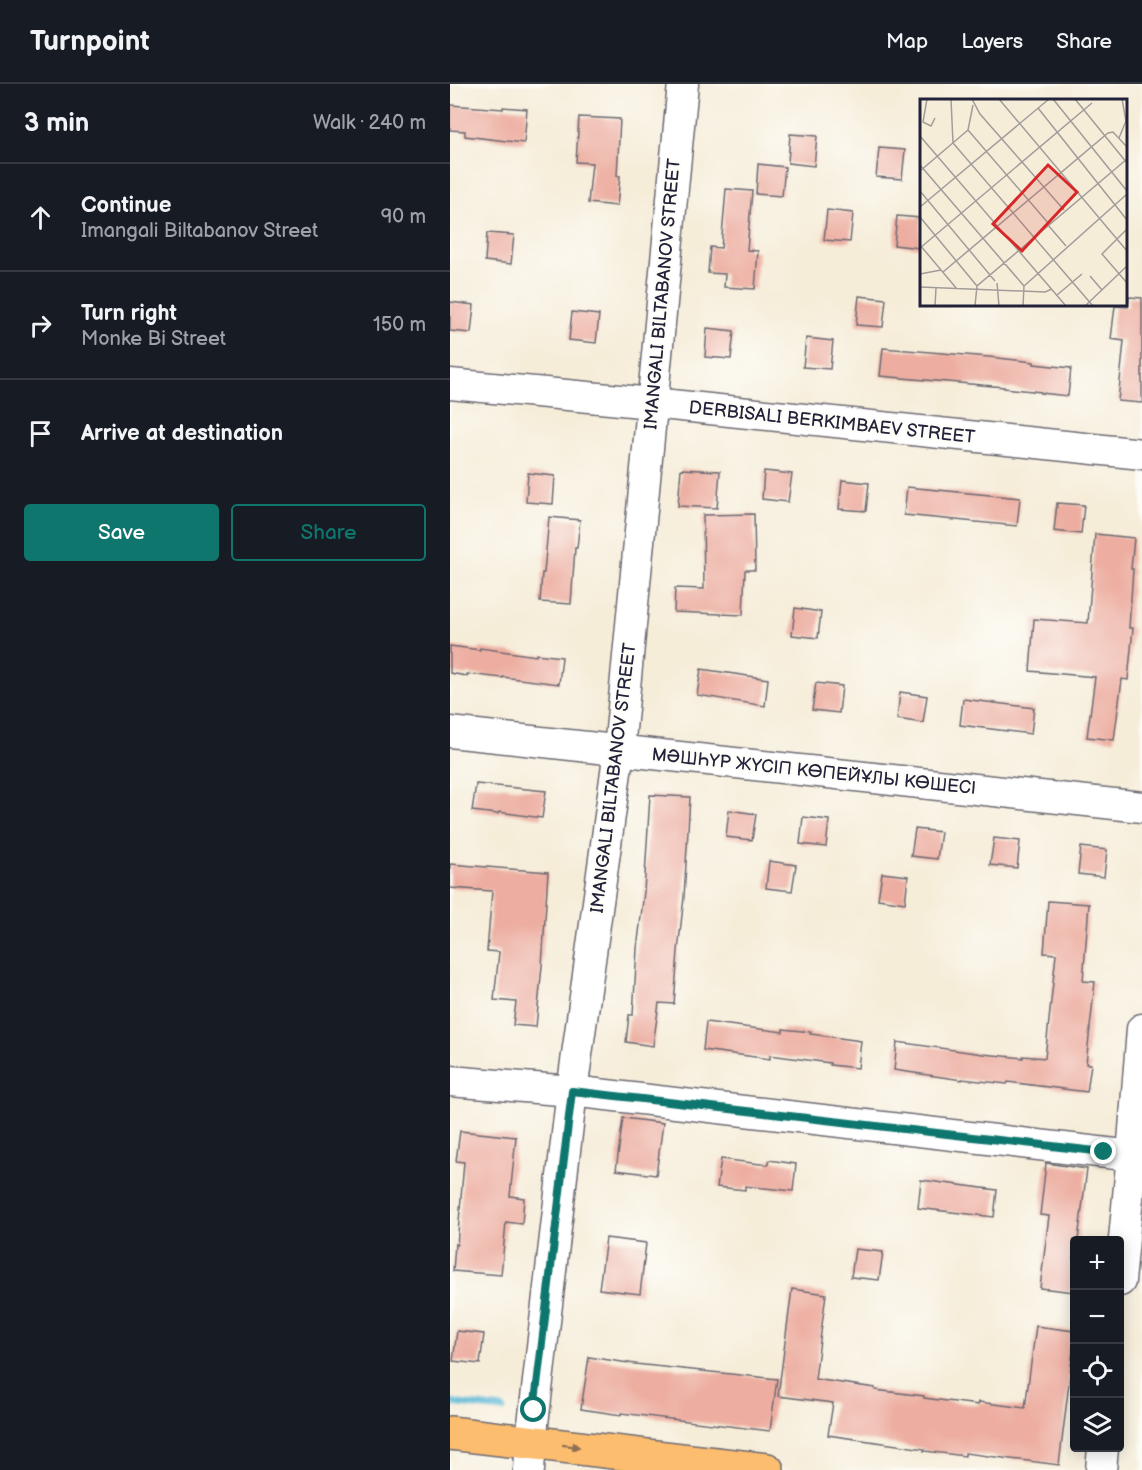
<!DOCTYPE html>
<html lang="en">
<head>
<meta charset="utf-8">
<style>
  body { margin:0; font-family:"Balsamiq Sans",sans-serif; background:#242831; color:#f1f3f6 }
  .controls { position:absolute; right:18px; bottom:18px; display:grid; overflow:hidden; border-radius:6px; box-shadow:0 3px 15px #0003 }
  .controls button { width:54px; height:54px; display:grid; place-items:center; padding:0; border:0; border-bottom:2px solid #363941; background:#171b24; color:#f1f3f6; font:30px sans-serif }
  .stop { position:absolute; width:18px; height:18px; margin:-14px; border:4px solid #0f766e; border-radius:50%; background:#fff }
  .stop.end { background:#0f766e; border-color:#fff; box-shadow:0 2px 6px #0008 }
  .list { margin:0; padding:0; list-style:none }
  h2 { display:flex; justify-content:space-between; align-items:center; height:78px; margin:0; padding:0 24px; font-size:26px }
  h2 small { font-size:20px; font-weight:400; color:#9ea1a6 }
  .list li { display:grid; grid-template-columns:39px 1fr auto; gap:18px; align-items:center; box-sizing:border-box; height:108px; padding:0 24px; border-top:2px solid #363941 }
  .list b { display:block; font-size:22px; white-space:nowrap }
  .list p { margin:0; font-size:20px; white-space:nowrap; color:#9ea1a6 }
  .list em { font-size:20px; font-style:normal; color:#9ea1a6 }
  .actions { display:flex; gap:12px; padding:18px 24px }
  .actions a { flex:1; padding:14px 0; border:2px solid #0f766e; border-radius:6px; text-align:center; font-size:21px; color:#0f766e }
  .actions .main { background:#0f766e; color:#fff }
  .icon { flex:none; width:33px; height:33px; fill:none; stroke:currentColor; stroke-width:2; stroke-linecap:round; stroke-linejoin:round }
  .map { position:relative; flex:none; width:692px; height:1386px; overflow:hidden }
  header { display:flex; align-items:center; gap:36px; box-sizing:border-box; height:84px; padding:0 30px; background:#171b24; border-bottom:2px solid #363941 }
  header strong { font-size:28px }
  nav { display:flex; gap:33px; margin-inline-start:auto; font-size:21px }
  main { display:flex }
  aside { flex:1; background:#171b24 }
  .map>svg:first-child { display:block }
  .lines { fill:none; stroke-linecap:round; stroke-linejoin:round }
  .stream { stroke:#56b6d4; stroke-width:7 }
  .building { fill:#edaea1 }
  .minor-casing { stroke:#6c6972; stroke-width:33 }
  .major-casing { stroke:#6c6972; stroke-width:36 }
  .minor { stroke:#fff; stroke-width:30 }
  .major { stroke:#fcbd6e; stroke-width:33 }
  .oneway { fill:#8f7054 }
  .route { stroke:#0f766e; stroke-width:8 }
  .labels { text-anchor:middle; stroke-width:4.5; stroke-linejoin:round; paint-order:stroke }
  .street-label { font-size:18px; fill:#22223b; stroke:#fdfcf7 }
  .inset-road { fill:none; stroke:#a19c9a; stroke-width:1.5 }
  .view { fill:#d62828; fill-opacity:0.15; stroke:#d62828; stroke-width:3 }
  .inset-edge { fill:none; stroke:#22223b; stroke-width:3 }
</style>
</head>
<body>
<header>
<strong>Turnpoint</strong>
<nav><a>Map</a><a>Layers</a><a>Share</a></nav>
</header>
<main>
<aside>
<h2>3 min<small>Walk · 240 m</small></h2>
<ul class="list">
<li><svg class="icon" aria-label="ahead" viewBox="0 0 24 24"><path d="M12 20V5M6 11l6-6 6 6"/></svg><div><b>Continue</b><p>Imangali Biltabanov Street</p></div><em>90 m</em></li>
<li><svg class="icon" aria-label="right" viewBox="0 0 24 24"><path d="M7 20v-9h11M14 6l5 5-5 5"/></svg><div><b>Turn right</b><p>Monke Bi Street</p></div><em>150 m</em></li>
<li><svg class="icon" aria-label="arrive" viewBox="0 0 24 24"><path d="M6 21V4h12l-3 4 3 4H6"/></svg><div><b>Arrive at destination</b></div></li>
</ul>
<div class="actions"><a class="main">Save</a><a>Share</a></div>
</aside>
<div class="map">
<svg width="692" height="1386" viewBox="0 0 692 1386">
  <rect width="100%" height="100%" fill="#fdfcf7"/>
  <filter id="ink" filterUnits="userSpaceOnUse"><feTurbulence type="fractalNoise" baseFrequency=".0167" numOctaves="2"/><feDisplacementMap in="SourceGraphic" scale="12" xChannelSelector="R" yChannelSelector="G"/><feConvolveMatrix kernelMatrix="1 2 1 2 8 2 1 2 1" color-interpolation-filters="sRGB"/></filter>
  <filter id="wash" filterUnits="userSpaceOnUse"><feTurbulence type="fractalNoise" baseFrequency=".008" numOctaves="4" result="noise"/><feDisplacementMap in="SourceGraphic" scale="24" xChannelSelector="R" yChannelSelector="G"/><feGaussianBlur stdDeviation="1.35" result="paint"/><feColorMatrix in="noise" values="0 0 0 0 0 0 0 0 0 0 0 0 0 0 0 0 0 1.4 0 .05"/><feComposite in="paint" operator="in"/></filter>
  <g filter="url(#wash)">
    <rect width="100%" height="100%" fill="#f6edd9"/>
    <g class="lines">
      <polyline class="stream" points="0,1319 53,1325"/>
    </g>
    <g id="blocks">
      <g class="building">
        <polygon points="0,21 53,25 53,23 77,25 74,59 15,52 15,47 0,46"/>
        <polygon points="129,33 170,35 167,92 170,92 167,122 138,119 142,79 126,78"/>
        <polygon points="340,50 367,52 364,82 338,79"/>
        <polygon points="429,64 455,66 452,95 426,93"/>
        <polygon points="308,80 335,83 332,112 306,110"/>
        <polygon points="276,105 302,107 297,166 308,167 305,205 274,203 275,190 258,189 260,163 271,164"/>
        <polygon points="377,126 403,129 400,158 374,156"/>
        <polygon points="447,132 471,134 470,164 444,161"/>
        <polygon points="37,149 64,151 61,180 35,177"/>
        <polygon points="409,212 436,215 433,243 406,241"/>
        <polygon points="679,213 692,214 692,319 668,317 674,257 661,255 665,222 678,223"/>
        <polygon points="0,218 24,221 21,249 0,247"/>
        <polygon points="122,228 149,231 146,259 119,256"/>
        <polygon points="257,244 284,247 281,275 255,273"/>
        <polygon points="356,254 383,257 380,285 353,283"/>
        <polygon points="433,264 539,273 584,278 584,280 621,284 618,312 591,309 591,308 554,304 554,303 430,292"/>
        <polygon points="231,385 270,387 267,424 228,422"/>
        <polygon points="314,387 342,390 338,418 312,415"/>
        <polygon points="78,389 105,392 103,420 76,418"/>
        <polygon points="392,396 419,399 416,427 389,425"/>
        <polygon points="457,403 570,414 567,442 454,431"/>
        <polygon points="607,419 634,421 631,450 604,447"/>
        <polygon points="304,430 305,486 295,486 293,531 224,528 225,504 254,505 253,431"/>
        <polygon points="99,433 130,436 127,464 125,464 121,520 90,518 92,489 94,489"/>
        <polygon points="645,450 684,454 681,485 683,485 679,544 683,544 678,596 672,595 664,656 637,653 645,593 580,587 584,535 638,539"/>
        <polygon points="345,524 371,528 368,554 342,551"/>
        <polygon points="0,562 30,566 30,564 86,572 86,570 112,573 109,600 53,593 53,594 17,590 17,592 0,589"/>
        <polygon points="251,585 318,595 315,622 247,611"/>
        <polygon points="366,599 392,602 389,629 362,626"/>
        <polygon points="450,608 477,612 473,639 447,635"/>
        <polygon points="513,615 584,624 581,650 510,641"/>
        <polygon points="26,700 96,707 92,734 49,728 48,730 22,727"/>
        <polygon points="200,711 240,713 234,813 228,867 224,920 209,919 203,962 176,958 179,931 183,931 187,865 194,808"/>
        <polygon points="279,726 306,730 302,756 276,753"/>
        <polygon points="353,733 379,736 376,763 350,760"/>
        <polygon points="465,745 491,748 487,775 461,772"/>
        <polygon points="544,754 570,757 567,784 540,781"/>
        <polygon points="631,763 657,766 654,793 628,790"/>
        <polygon points="319,777 346,781 342,807 316,804"/>
        <polygon points="0,780 98,788 92,882 86,943 63,941 66,918 44,916 49,868 37,867 42,807 0,804"/>
        <polygon points="432,789 458,792 455,819 428,815"/>
        <polygon points="598,817 639,820 633,897 645,898 636,980 641,980 637,1008 558,998 557,1000 512,995 512,996 444,986 447,958 533,970 573,974 573,972 595,974 606,870 594,869"/>
        <polygon points="256,938 333,948 333,945 361,948 360,950 411,957 408,984 380,981 380,979 320,971 320,975 253,966"/>
        <polygon points="173,1034 213,1039 206,1091 166,1086"/>
        <polygon points="10,1047 66,1053 60,1112 74,1114 72,1140 56,1138 51,1191 3,1187 5,1160 7,1161 14,1078 6,1077"/>
        <polygon points="271,1075 318,1081 319,1076 346,1080 343,1107 295,1102 295,1106 267,1103"/>
        <polygon points="596,1079 637,1085 628,1156 624,1156 624,1208 590,1204 599,1132 590,1131"/>
        <polygon points="471,1096 547,1106 544,1133 468,1124"/>
        <polygon points="156,1154 196,1159 190,1210 149,1205"/>
        <polygon points="405,1165 433,1168 429,1196 401,1193"/>
        <polygon points="342,1205 376,1210 365,1295 425,1304 425,1306 474,1312 474,1314 528,1321 529,1318 575,1324 586,1242 624,1247 624,1258 609,1381 515,1369 515,1372 474,1367 475,1365 378,1351 383,1319 328,1312"/>
        <polygon points="7,1247 34,1250 30,1280 3,1277"/>
        <polygon points="139,1273 185,1280 327,1295 320,1347 171,1329 171,1331 131,1325"/>
      </g>
    </g>
  </g>
  <g filter="url(#ink)">
    <use href="#blocks" fill-opacity="0" stroke="#6c6972" stroke-width="1.5"/>
    <g class="lines">
      <defs>
        <g id="minor">
          <polyline points="0,300 202,319 692,370"/>
          <polyline points="0,648 692,723"/>
          <polyline points="0,997 122,1007 692,1073"/>
          <polyline points="670,1197 682,1071 692,945"/>
          <polyline points="79,1386 81,1357 122,1007 169,666 233,0"/>
          <polyline points="651,1386 653,1364"/>
        </g>
        <polyline id="major" points="0,1349 317,1386"/>
      </defs>
      <use href="#minor" class="minor-casing"/>
      <use href="#major" class="major-casing"/>
      <use href="#minor" class="minor"/>
      <use href="#major" class="major"/>
    </g>
    <defs><path id="oneway-solid" d="M-6-.8H1V-3.2L6.5 0L1 3.2V.8H-6Z" transform="scale(1.5)"/></defs>
    <use class="oneway" href="#oneway-solid" transform="translate(121 1362) rotate(7)"/>
  </g>
  <g class="lines" filter="url(#ink)">
    <polyline class="route" points="84,1326 122,1007 654,1068"/>
  </g>
  <g class="labels">
    <g class="street-label">
      <text transform="translate(212 210) rotate(-85)" y="6">IMANGALI BILTABANOV STREET</text>
      <text transform="translate(382 338) rotate(6)" y="6">DERBISALI BERKIMBAEV STREET</text>
      <text transform="translate(364 687) rotate(6)" y="6">МӘШҺҮР ЖҮСІП КӨПЕЙҰЛЫ КӨШЕСІ</text>
      <text transform="translate(163 694) rotate(-83)" y="6">IMANGALI BILTABANOV STREET</text>
    </g>
  </g>
  <g transform="translate(470 15)">
    <rect width="207" height="207" fill="#f6edd9"/>
    <path class="inset-road" d="M5,0H56M7,0L3,23L11,27L15,19M31,0L33,44L173,207M52,0L60,15L144,111M79,0L207,152M133,0L207,92M155,0L207,64M118,9L207,121M48,31L129,125M48,31L53,6M0,37L146,207M199,39L206,22L202,0M0,66L104,187M0,72L48,31M0,92L75,182M0,108L129,0M0,118L57,187M128,126L146,147M207,130L182,155L207,184M0,146L37,190M0,149L172,4M23,173L188,34L193,33L207,48M0,175L21,171M170,177L182,191M77,184L79,207M0,188L125,193L132,190M137,196L162,175M15,207L16,189M55,207L57,187L207,60M103,207L104,187L207,95M165,207L207,167"/>
    <path class="view" d="M128,66L157,93L102,152L73,125Z"/>
    <rect width="207" height="207" class="inset-edge"/>
  </g>
</svg>
<div class="controls">
<button>+</button>
<button>−</button>
<button><svg class="icon" aria-label="locate" viewBox="0 0 24 24"><circle cx="12" cy="12" r="6"/><path d="M12 2v4M12 18v4M2 12h4M18 12h4"/></svg></button>
<button><svg class="icon" aria-label="layers" viewBox="0 0 24 24"><path d="M12 4l9 5-9 5-9-5zM3 14l9 5 9-5"/></svg></button>
</div>
<div class="stop" style="left:84px;top:1326px"></div>
<div class="stop end" style="left:654px;top:1068px"></div>
</div>
</main>
</body>
</html>
